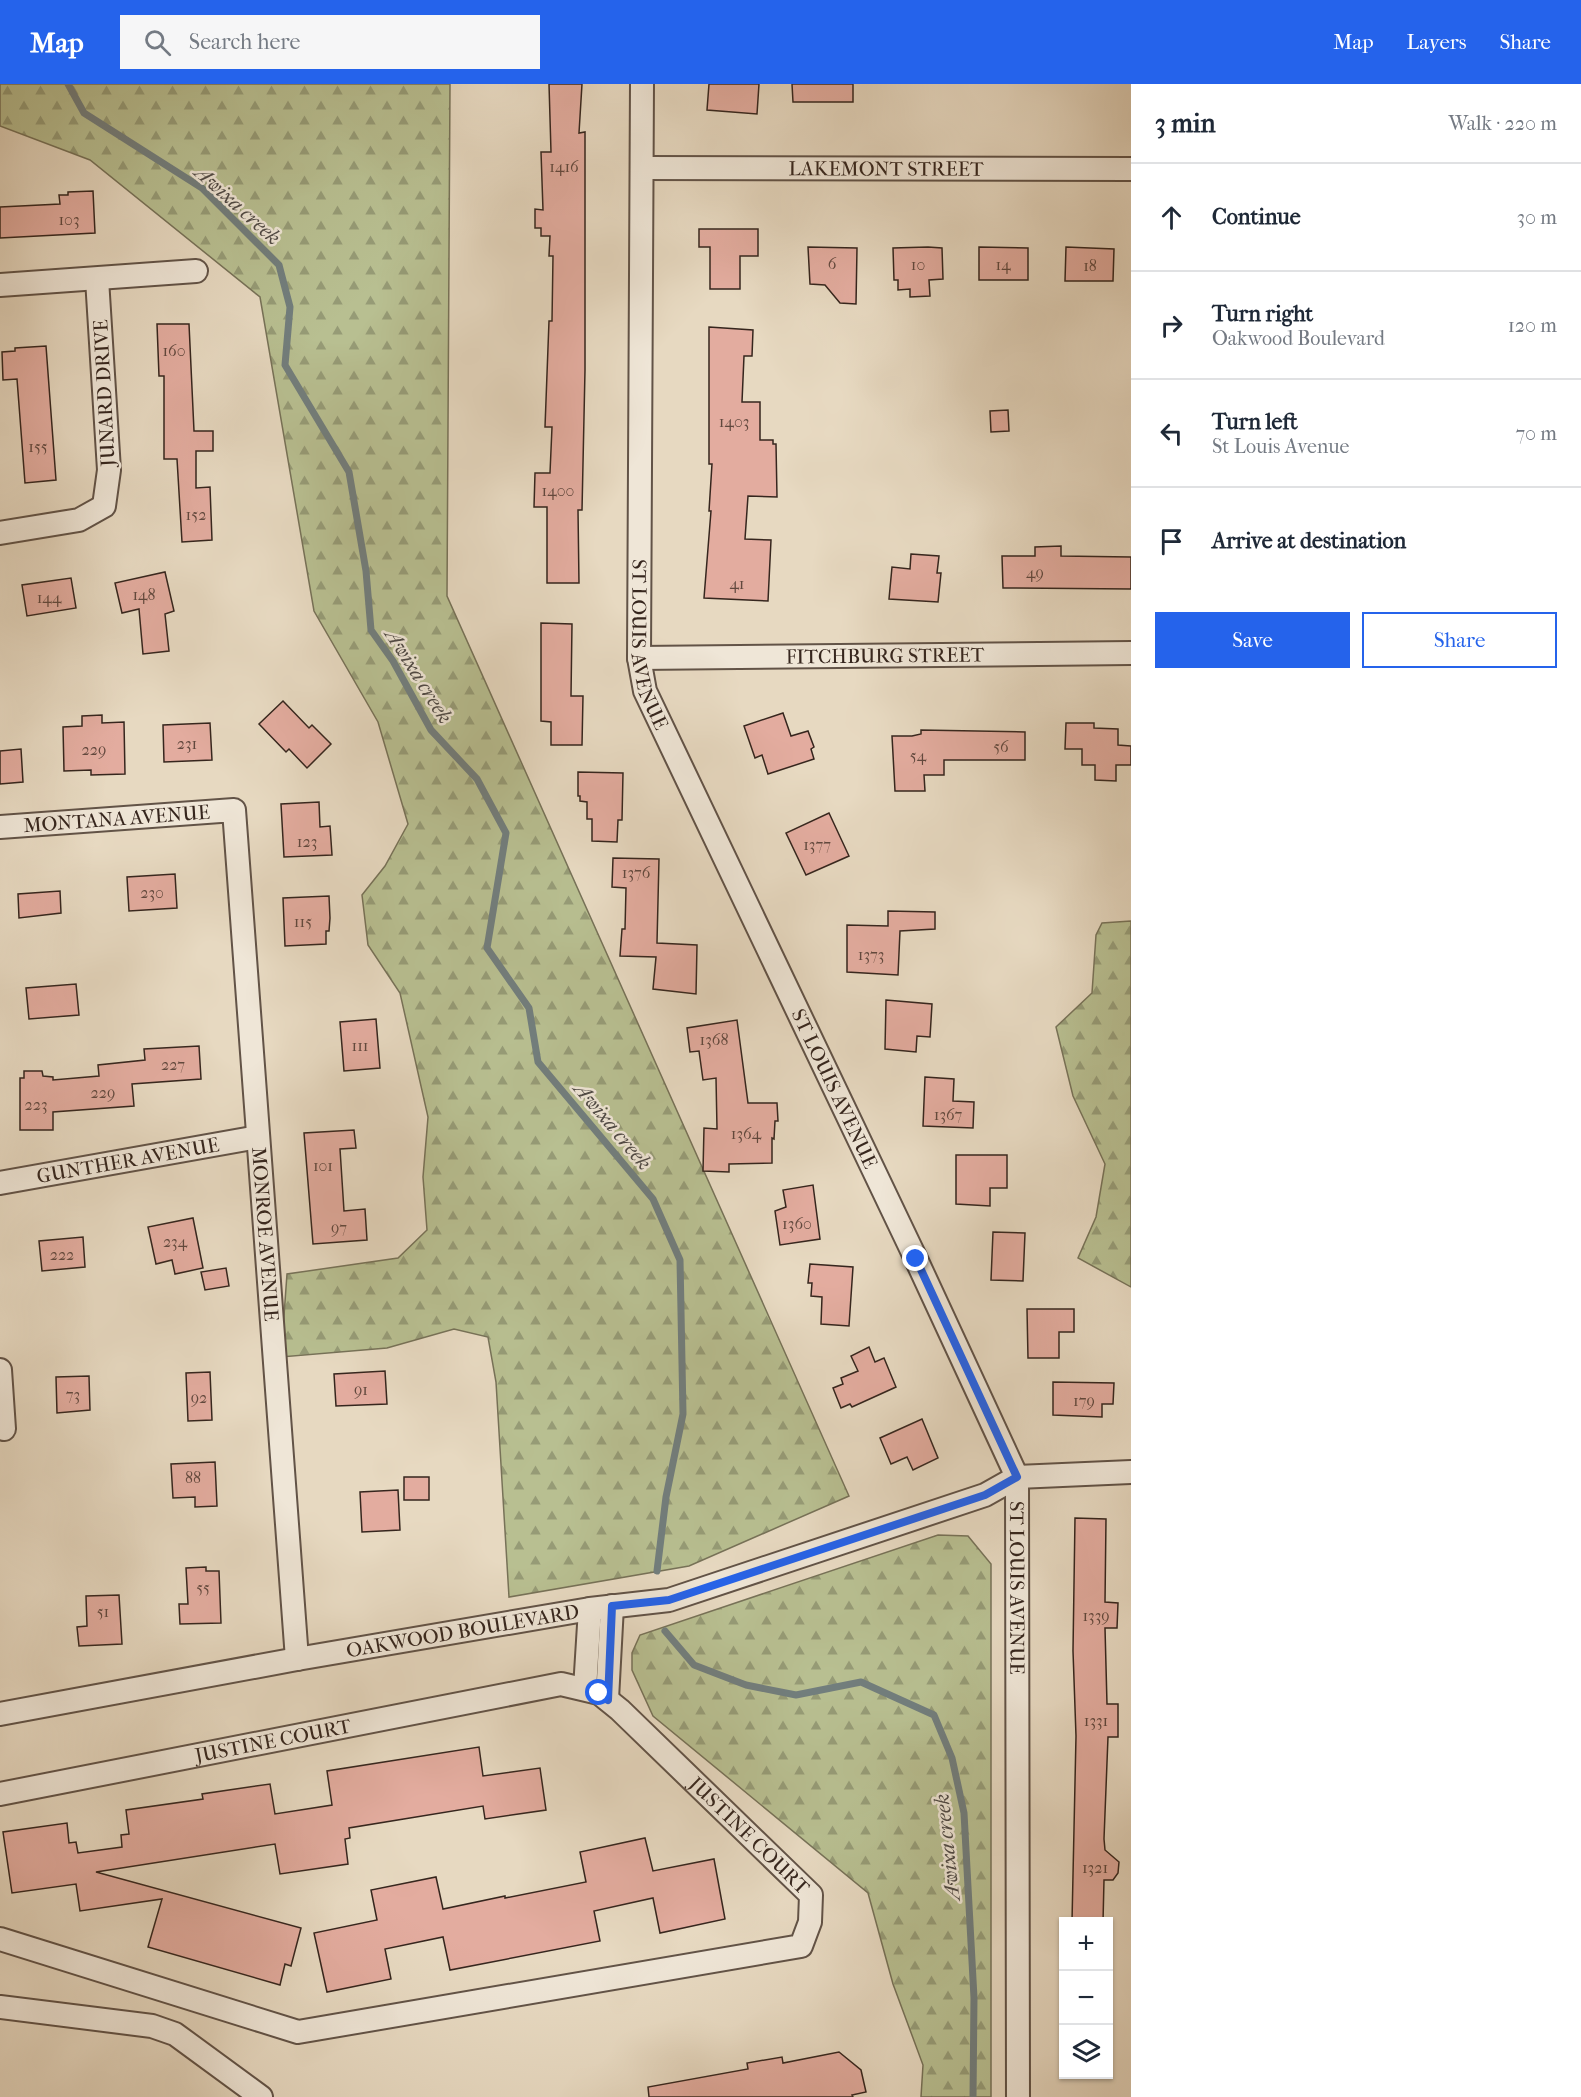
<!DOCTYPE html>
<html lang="en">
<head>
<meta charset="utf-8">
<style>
  body { margin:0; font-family:"IM FELL French Canon",serif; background:#f6f6f7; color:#1f2937 }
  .controls { position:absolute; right:18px; bottom:18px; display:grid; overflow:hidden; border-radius:0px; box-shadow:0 2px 4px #0004 }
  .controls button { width:54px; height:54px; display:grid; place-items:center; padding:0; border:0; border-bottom:2px solid #e0e1e3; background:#fff; color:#1f2937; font:30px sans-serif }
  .stop { position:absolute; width:18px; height:18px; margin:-14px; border:4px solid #2563eb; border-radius:50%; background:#fff }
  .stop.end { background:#2563eb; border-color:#fff; box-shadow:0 2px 6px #0008 }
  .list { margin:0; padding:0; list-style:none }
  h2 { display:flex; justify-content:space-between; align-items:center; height:78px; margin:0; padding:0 24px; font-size:26px }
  h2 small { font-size:20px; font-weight:400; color:#747a83 }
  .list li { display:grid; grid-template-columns:39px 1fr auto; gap:18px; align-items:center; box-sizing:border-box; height:108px; padding:0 24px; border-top:2px solid #e0e1e3 }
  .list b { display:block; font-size:22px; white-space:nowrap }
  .list p { margin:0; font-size:20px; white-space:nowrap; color:#747a83 }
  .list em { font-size:20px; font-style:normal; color:#747a83 }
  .actions { display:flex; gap:12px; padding:18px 24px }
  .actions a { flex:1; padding:14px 0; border:2px solid #2563eb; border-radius:0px; text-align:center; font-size:21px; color:#2563eb }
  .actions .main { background:#2563eb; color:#fff }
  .icon { flex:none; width:33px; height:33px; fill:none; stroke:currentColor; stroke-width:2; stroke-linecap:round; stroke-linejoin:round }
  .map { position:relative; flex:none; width:1131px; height:2013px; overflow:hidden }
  header { display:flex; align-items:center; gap:36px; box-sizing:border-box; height:84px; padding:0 30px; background:#2563eb; color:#fff }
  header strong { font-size:28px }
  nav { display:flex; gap:33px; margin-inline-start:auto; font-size:21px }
  .search { width:420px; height:54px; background:#f6f6f7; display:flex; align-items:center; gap:15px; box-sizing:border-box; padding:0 21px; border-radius:0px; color:#747a83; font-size:22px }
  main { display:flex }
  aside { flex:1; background:#fff }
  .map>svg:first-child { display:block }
  .forest { fill:url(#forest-firs); stroke:#777258; stroke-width:1.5 }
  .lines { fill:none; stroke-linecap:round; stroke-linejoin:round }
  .stream { stroke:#727e7d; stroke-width:7 }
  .building { fill:#e3ac9f; stroke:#36261e; stroke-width:1.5 }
  .street-casing { stroke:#625347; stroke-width:26 }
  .street { stroke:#efe6d7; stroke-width:22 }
  .route { stroke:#2563eb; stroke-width:8 }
  .labels { text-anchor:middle; stroke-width:5; stroke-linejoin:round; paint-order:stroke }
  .number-label { font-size:16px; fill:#61483e }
  .street-label { font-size:20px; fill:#36261e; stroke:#efe6d7 }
  .water-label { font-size:21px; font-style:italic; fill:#4f4a46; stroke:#efe6d7 }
</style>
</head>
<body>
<header>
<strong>Map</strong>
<div class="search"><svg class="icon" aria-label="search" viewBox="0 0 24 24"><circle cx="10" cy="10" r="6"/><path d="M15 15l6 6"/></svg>Search here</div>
<nav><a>Map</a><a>Layers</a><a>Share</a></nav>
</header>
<main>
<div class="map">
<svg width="1131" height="2013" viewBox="0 0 1131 2013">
  <defs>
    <pattern id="forest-firs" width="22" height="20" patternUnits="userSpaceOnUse" patternTransform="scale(1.5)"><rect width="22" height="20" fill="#b8bf91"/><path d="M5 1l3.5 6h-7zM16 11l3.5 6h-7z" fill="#969b76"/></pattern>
  </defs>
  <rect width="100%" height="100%" fill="#e7d9c1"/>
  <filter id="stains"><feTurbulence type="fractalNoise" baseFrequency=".00333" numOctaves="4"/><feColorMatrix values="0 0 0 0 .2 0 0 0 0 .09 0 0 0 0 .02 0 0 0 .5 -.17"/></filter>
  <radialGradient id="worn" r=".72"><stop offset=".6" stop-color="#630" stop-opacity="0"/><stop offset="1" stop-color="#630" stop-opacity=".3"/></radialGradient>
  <g class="forest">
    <polygon points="0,0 450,0 447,512 849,1412 689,1482 509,1513 496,1298 488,1253 454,1245 387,1264 281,1273 287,1190 398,1174 427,1146 423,1093 428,1033 400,909 368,861 362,811 385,782 408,740 378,638 314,527 260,213 90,76 0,42"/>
    <polygon points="1131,837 1131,1203 1078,1174 1096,1133 1105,1080 1073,1012 1056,943 1092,909 1096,851 1102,839"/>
    <polygon points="938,1451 968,1452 991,1480 991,2013 921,2013 923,1981 893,1900 868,1809 653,1632 632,1586 632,1569 640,1551"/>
  </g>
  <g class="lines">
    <g class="stream">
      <polyline points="68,0 84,29 202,104 279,181 290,223 285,281 349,388 366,487 371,546 393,577 431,646 477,695 506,749 487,864 529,924 538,978 653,1115 680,1176 683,1330 666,1413 657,1487"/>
      <polyline points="665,1547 694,1581 746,1601 796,1611 861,1598 934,1631 952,1674 964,1729 974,1914 973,2013"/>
    </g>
  </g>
  <g class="building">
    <polygon points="549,0 582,0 579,49 585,48 585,286 582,426 578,426 579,499 547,499 547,423 534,423 535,389 550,389 552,343 545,343 549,237 552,237 553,172 549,172 550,152 541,152 541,144 535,144 535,125 543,126 541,68 551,68"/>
    <polygon points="709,0 759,0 757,30 707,26"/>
    <polygon points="792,0 853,0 853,18 793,18"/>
    <polygon points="93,107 95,149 0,154 0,123 60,120 59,111 68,111 68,108"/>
    <polygon points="699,145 758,145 758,172 740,172 740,205 710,205 710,163 699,163"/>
    <polygon points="808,163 857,164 856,220 840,219 825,201 810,200"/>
    <polygon points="928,163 942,164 943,195 929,196 930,212 910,213 910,205 898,206 898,196 894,196 893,164"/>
    <polygon points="979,163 1028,164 1028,196 979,196"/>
    <polygon points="1066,163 1114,165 1113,197 1065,197"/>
    <polygon points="157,240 189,240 194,347 213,347 213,367 196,367 196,404 210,403 212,456 182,458 177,375 164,375 164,292 159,292"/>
    <polygon points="709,243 753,246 752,272 744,272 742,318 760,318 760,356 773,356 773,360 776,360 777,413 748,412 745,455 771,456 768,517 704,514 711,427 709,427 712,380 709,380"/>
    <polygon points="46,262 56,396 25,399 17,295 3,296 2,268 15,267 15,264"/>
    <polygon points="1008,326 1009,347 991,348 990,327"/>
    <polygon points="1061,462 1061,472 1131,473 1131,505 1003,504 1002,472 1035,472 1035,463"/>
    <polygon points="911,470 939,472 937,489 941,489 938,518 889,515 892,483 910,485"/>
    <polygon points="165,488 174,527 165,530 169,567 143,570 139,525 122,529 115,499"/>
    <polygon points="71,494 76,524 27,532 22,501"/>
    <polygon points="541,539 572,540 571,612 583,612 582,661 551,661 551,638 541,637"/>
    <polygon points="283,617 309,644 312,641 331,660 307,684 289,665 286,668 259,640"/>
    <polygon points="783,629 791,652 808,647 814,663 811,665 814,675 768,690 762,671 755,674 744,642"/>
    <polygon points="102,631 102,639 124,638 125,690 91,691 91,686 64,687 63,643 82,642 82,632"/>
    <polygon points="210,639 212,676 164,678 163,641"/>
    <polygon points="1066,639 1094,639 1094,644 1118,645 1118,661 1131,662 1131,681 1116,681 1116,697 1095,696 1095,681 1082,681 1082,665 1065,665"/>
    <polygon points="921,646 1025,648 1025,676 944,676 944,691 924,691 925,707 895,707 892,652 912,652 921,650"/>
    <polygon points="21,665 23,698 0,700 0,667"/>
    <polygon points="578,688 623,689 622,736 618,736 617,758 592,757 592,735 587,735 587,718 580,717 580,712 578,712"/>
    <polygon points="319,718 320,743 330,742 332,771 284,773 281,720"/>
    <polygon points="829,729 849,772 806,791 786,749"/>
    <polygon points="613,774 659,775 657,859 697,861 696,910 653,905 656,873 620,872 622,845 625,845 626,804 612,803"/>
    <polygon points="175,790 177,824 129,827 127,793"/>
    <polygon points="60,807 61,829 19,834 18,810"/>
    <polygon points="329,812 330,834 329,847 326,847 326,860 285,862 283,814"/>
    <polygon points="888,827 935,828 935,845 900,847 898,891 847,888 847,841 888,842"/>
    <polygon points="76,900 79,931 29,935 26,904"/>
    <polygon points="886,916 932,920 930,953 917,952 916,968 885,965"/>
    <polygon points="376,935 380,984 344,987 340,938"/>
    <polygon points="737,936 748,1019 777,1019 778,1037 775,1037 774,1055 772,1054 772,1079 729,1080 729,1088 703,1087 704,1044 717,1045 716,994 703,996 699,967 690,968 687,944"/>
    <polygon points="199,962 201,995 132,1000 134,1022 53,1028 53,1046 20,1046 20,994 24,994 24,987 42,987 43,992 53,993 53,996 99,992 98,981 145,976 144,965"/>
    <polygon points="925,993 954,995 953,1017 974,1018 973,1044 923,1042"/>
    <polygon points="354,1046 356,1064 340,1065 344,1127 365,1125 367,1156 313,1160 304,1049"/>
    <polygon points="956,1071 1007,1071 1007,1104 990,1104 990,1122 956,1120"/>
    <polygon points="813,1101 820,1155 780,1161 775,1127 786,1123 783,1106"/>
    <polygon points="193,1134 203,1184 175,1190 172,1176 156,1180 148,1143"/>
    <polygon points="993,1148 1025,1149 1023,1197 991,1196"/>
    <polygon points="83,1153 85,1183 42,1187 39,1157"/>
    <polygon points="810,1180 853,1183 849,1242 821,1240 822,1213 811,1212 812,1199 808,1199"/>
    <polygon points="226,1184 229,1202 205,1206 201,1188"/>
    <polygon points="1027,1225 1074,1225 1074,1248 1059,1248 1059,1274 1028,1274"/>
    <polygon points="869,1263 875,1278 884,1274 896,1303 852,1323 850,1320 841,1324 833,1304 843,1300 841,1294 858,1287 851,1272"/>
    <polygon points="385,1287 387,1320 336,1322 334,1290"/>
    <polygon points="210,1288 212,1336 188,1337 186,1289"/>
    <polygon points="89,1292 90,1326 57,1329 56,1293"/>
    <polygon points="1053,1298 1114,1299 1113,1320 1102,1320 1102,1333 1053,1331"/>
    <polygon points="922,1335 938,1374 913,1386 907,1373 891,1380 880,1354"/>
    <polygon points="215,1378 217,1422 195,1423 195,1413 173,1414 171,1380"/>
    <rect x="404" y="1393" width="25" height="23"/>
    <polygon points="398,1406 400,1446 362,1448 360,1408"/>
    <polygon points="1075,1434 1106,1435 1105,1518 1118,1519 1117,1544 1105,1544 1107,1620 1118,1620 1118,1653 1108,1653 1104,1755 1105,1766 1119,1778 1118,1789 1113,1796 1104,1796 1103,1838 1072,1838 1076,1652 1073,1567"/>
    <polygon points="206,1483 206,1487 219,1487 221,1539 180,1540 179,1520 188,1520 186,1484"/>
    <polygon points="119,1511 122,1560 79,1562 77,1543 87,1542 86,1512"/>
    <polygon points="479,1663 483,1692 540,1684 546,1726 485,1735 483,1722 349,1744 350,1754 345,1755 348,1780 280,1790 275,1760 96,1788 301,1844 291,1882 285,1880 280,1901 148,1863 162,1815 80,1827 76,1800 12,1809 3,1748 67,1739 69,1759 76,1758 78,1769 122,1763 121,1751 129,1750 126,1726 203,1715 202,1710 270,1700 275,1730 332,1721 327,1687"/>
    <polygon points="645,1754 653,1787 714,1775 725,1835 660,1849 653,1814 594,1827 600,1857 450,1886 443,1853 385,1865 391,1895 327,1908 314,1849 377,1836 371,1806 436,1793 443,1825 505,1812 505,1814 586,1798 580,1768"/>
    <polygon points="839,1968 861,1986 866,2008 852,2011 853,2013 649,2013 648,2003 748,1985 747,1979 782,1973 783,1979"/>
  </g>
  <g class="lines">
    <defs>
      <g id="street">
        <path id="s1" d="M642,0L639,574L645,607L916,1175L1017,1393L1018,2013"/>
        <path id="s2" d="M642,84L1131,85"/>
        <polyline points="0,201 196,187"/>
        <polyline points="0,449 79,436 104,422 109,386 97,195"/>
        <path id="s3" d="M639,574L1131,569"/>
        <path id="s4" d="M0,743L234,726L297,1575"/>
        <path id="s5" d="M0,1099L258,1053"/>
        <polyline points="0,1286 4,1345"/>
        <polyline points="585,1605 590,1525"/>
        <polyline points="607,1615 612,1522"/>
        <path id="s6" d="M0,1630L297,1575L590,1525L669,1516L985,1411L1017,1393L1131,1388"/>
        <path id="s7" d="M0,1710L561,1600L599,1609L620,1626L811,1811L810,1838L801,1862L298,1948L0,1855"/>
        <polyline points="0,1923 152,1942 175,1950 261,2013"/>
      </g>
    </defs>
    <use href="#street" class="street-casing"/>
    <use href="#street" class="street"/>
  </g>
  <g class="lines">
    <polyline class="route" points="599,1609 608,1616 612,1522 669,1516 985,1411 1017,1393 916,1175"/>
  </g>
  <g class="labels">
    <g class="number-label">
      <text x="564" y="88">1416</text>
      <text x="69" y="141">103</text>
      <text x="832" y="185">6</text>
      <text x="918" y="186">10</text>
      <text x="1003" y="186">14</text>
      <text x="1090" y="187">18</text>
      <text x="174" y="272">160</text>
      <text x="734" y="343">1403</text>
      <text x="38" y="368">155</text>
      <text x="558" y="412">1400</text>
      <text x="196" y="436">152</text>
      <text x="1035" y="494">49</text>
      <text x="737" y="505">41</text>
      <text x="144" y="516">148</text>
      <text x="49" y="519">144</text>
      <text x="187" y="665">231</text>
      <text x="1001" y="668">56</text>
      <text x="94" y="671">229</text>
      <text x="918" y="677">54</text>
      <text x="307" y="763">123</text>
      <text x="817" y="766">1377</text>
      <text x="636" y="794">1376</text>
      <text x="152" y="814">230</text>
      <text x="303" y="843">115</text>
      <text x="871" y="876">1373</text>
      <text x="714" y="961">1368</text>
      <text x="360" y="967">111</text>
      <text x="173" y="986">227</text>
      <text x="103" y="1014">229</text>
      <text x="36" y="1026">223</text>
      <text x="948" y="1036">1367</text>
      <text x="746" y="1055">1364</text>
      <text x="323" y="1087">101</text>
      <text x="797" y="1145">1360</text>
      <text x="339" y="1149">97</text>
      <text x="175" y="1163">234</text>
      <text x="62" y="1176">222</text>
      <text x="361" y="1311">91</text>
      <text x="73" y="1316">73</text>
      <text x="199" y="1319">92</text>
      <text x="1084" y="1322">179</text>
      <text x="193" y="1399">88</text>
      <text x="203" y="1509">55</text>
      <text x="103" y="1533">51</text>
      <text x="1096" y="1537">1339</text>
      <text x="1096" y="1642">1331</text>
      <text x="1095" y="1789">1321</text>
    </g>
    <g class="street-label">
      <text dy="7" stroke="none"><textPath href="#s2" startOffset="244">LAKEMONT STREET</textPath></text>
      <text transform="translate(104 309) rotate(-93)" y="7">JUNARD DRIVE</text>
      <text dy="7" stroke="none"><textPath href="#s1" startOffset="562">ST LOUIS AVENUE</textPath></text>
      <text dy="7" stroke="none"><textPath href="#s3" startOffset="246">FITCHBURG STREET</textPath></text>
      <text dy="7" stroke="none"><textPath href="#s4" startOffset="117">MONTANA AVENUE</textPath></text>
      <text dy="7" stroke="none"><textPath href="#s1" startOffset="1048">ST LOUIS AVENUE</textPath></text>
      <text dy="7" stroke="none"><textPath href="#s5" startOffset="130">GUNTHER AVENUE</textPath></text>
      <text dy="7" stroke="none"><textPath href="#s4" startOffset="660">MONROE AVENUE</textPath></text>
      <text dy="7" stroke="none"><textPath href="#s1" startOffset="1588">ST LOUIS AVENUE</textPath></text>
      <text dy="7" stroke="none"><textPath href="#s6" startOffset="470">OAKWOOD BOULEVARD</textPath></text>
      <text dy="7" stroke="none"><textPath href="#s7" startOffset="278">JUSTINE COURT</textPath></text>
      <text dy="7" stroke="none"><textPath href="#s7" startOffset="818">JUSTINE COURT</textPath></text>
    </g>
    <g class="water-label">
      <text transform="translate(238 121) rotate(42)" y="7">Awixa creek</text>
      <text transform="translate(419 592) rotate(58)" y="7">Awixa creek</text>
      <text transform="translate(613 1042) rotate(50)" y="7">Awixa creek</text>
      <text transform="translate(947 1763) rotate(-96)" y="7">Awixa creek</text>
    </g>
  </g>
  <rect width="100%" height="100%" filter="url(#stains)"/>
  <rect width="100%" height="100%" fill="url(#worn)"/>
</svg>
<div class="controls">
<button>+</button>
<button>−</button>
<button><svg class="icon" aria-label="layers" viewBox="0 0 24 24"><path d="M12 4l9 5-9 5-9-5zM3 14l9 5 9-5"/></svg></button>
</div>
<div class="stop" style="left:599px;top:1609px"></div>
<div class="stop end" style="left:916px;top:1175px"></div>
</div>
<aside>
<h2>3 min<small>Walk · 220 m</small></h2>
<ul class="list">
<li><svg class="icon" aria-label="ahead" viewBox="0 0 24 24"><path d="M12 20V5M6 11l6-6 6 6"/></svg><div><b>Continue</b></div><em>30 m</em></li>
<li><svg class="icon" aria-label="right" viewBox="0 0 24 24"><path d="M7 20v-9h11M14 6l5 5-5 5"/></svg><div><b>Turn right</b><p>Oakwood Boulevard</p></div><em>120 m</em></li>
<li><svg class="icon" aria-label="left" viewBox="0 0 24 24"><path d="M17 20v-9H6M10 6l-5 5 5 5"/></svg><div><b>Turn left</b><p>St Louis Avenue</p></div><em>70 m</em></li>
<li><svg class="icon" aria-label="arrive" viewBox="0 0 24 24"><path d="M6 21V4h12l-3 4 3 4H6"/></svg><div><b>Arrive at destination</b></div></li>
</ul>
<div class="actions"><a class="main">Save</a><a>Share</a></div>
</aside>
</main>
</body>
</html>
